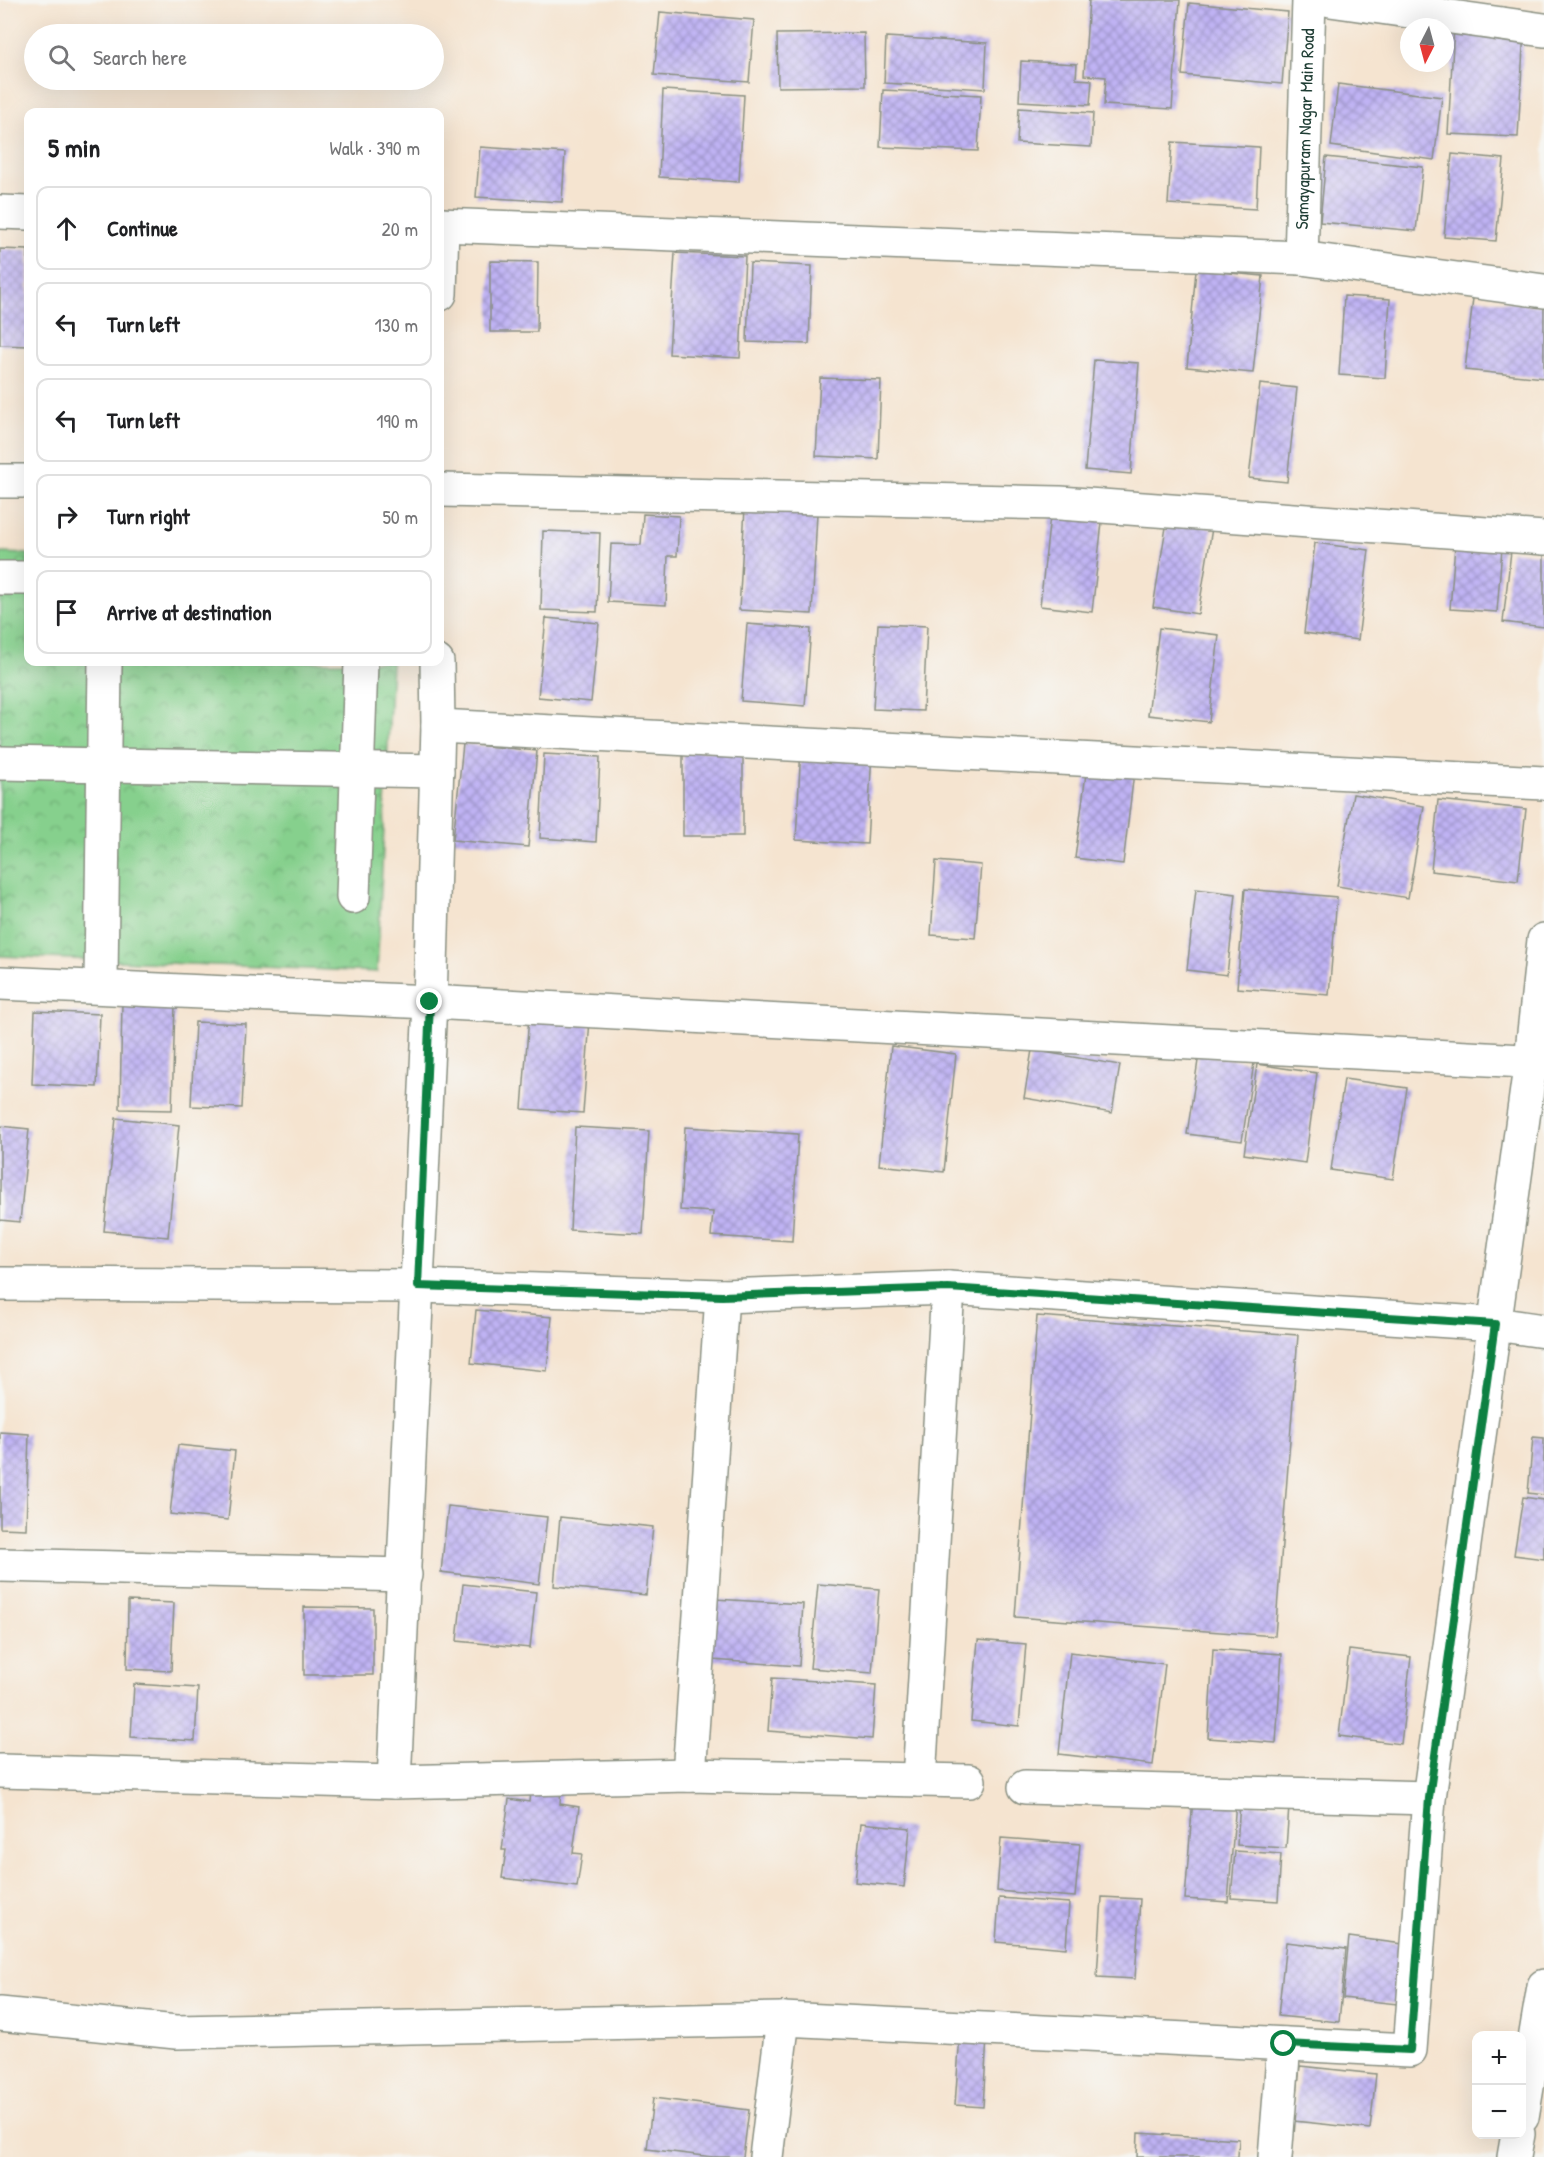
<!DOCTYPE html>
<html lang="en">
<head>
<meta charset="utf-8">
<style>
  body { margin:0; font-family:"Patrick Hand",sans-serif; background:#f6f6f6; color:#202124 }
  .controls { position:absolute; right:18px; bottom:18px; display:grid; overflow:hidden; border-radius:12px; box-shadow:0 6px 24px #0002 }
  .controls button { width:54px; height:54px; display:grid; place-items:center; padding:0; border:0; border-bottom:2px solid #e0e0e0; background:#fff; color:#202124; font:30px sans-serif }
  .compass { position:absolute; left:1400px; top:18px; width:54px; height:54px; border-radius:50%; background:#fff; box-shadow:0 6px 24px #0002; rotate:186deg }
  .stop { position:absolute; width:18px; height:18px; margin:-14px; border:4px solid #0b8043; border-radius:50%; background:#fff }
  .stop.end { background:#0b8043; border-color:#fff; box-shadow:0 2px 6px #0008 }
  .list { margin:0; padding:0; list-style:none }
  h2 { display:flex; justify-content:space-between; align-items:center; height:78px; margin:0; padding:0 24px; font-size:26px }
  h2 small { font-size:20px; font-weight:400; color:#757577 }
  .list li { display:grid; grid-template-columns:39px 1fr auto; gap:18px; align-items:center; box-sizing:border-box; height:84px; margin:0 12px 12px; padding:0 12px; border:2px solid #e0e0e0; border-radius:12px }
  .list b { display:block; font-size:22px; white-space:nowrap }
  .list em { font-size:20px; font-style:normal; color:#757577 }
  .icon { flex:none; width:33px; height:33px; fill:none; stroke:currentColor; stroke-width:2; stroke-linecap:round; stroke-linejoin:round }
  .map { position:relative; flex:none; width:1544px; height:2157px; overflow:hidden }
  .search { position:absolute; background:#fff; box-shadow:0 6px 24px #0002; left:24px; top:24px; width:420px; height:66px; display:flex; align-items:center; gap:15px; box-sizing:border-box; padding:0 21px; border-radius:33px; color:#757577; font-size:22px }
  .panel { position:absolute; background:#fff; box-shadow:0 6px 24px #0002; left:24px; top:108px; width:420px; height:558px; border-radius:12px }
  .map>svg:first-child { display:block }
  .park { fill:url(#park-crowns); stroke:#528660; stroke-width:1.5 }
  .building { fill:url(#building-cross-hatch) }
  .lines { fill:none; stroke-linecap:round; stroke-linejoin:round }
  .minor-casing { stroke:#8a9082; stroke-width:36 }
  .minor { stroke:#fff; stroke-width:33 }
  .route { stroke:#0b8043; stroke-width:8 }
  .labels { text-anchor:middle; stroke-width:4.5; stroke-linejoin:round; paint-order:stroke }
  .street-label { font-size:18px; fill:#1f3d34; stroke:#f6f6f2 }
</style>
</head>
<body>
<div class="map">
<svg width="1544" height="2157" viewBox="0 0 1544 2157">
  <defs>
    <pattern id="park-crowns" width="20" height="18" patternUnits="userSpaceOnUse" patternTransform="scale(1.5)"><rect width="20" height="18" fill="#86d08d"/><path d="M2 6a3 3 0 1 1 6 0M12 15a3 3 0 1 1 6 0" fill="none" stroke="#6daa74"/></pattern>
    <pattern id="building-cross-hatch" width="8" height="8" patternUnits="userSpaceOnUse" patternTransform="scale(1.5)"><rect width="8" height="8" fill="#c0b3f4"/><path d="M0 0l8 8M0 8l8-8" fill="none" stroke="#9b93c6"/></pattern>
  </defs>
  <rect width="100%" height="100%" fill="#f6f6f2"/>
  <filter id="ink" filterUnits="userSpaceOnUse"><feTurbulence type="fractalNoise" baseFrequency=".0167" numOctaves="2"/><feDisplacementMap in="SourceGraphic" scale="12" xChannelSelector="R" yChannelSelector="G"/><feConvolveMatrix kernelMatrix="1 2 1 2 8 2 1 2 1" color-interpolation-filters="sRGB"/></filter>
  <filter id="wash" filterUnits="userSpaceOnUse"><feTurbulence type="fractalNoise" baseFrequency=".008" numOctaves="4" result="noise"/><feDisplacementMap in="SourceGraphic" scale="24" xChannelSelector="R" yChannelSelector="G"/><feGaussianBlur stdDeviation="1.35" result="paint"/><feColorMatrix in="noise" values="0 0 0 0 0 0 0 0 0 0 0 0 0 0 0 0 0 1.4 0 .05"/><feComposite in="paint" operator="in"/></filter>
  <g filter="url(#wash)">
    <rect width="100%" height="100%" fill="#f5e4d0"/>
    <polygon class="park" points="0,553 28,554 28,662 392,662 377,972 0,956"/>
    <g id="blocks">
      <g class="building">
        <polygon points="1089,0 1180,0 1172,109 1104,105 1106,77 1084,75"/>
        <polygon points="1189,3 1288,12 1282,84 1182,75"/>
        <polygon points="660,12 754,20 749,82 654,75"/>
        <polygon points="1454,26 1524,29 1518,137 1448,134"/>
        <polygon points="864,33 865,86 778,87 777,34"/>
        <polygon points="886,37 987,43 985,89 884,83"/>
        <polygon points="1021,61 1077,64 1076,79 1092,80 1090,105 1019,101"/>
        <polygon points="1338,84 1442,97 1434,160 1331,146"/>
        <polygon points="663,90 744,95 739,182 659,177"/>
        <polygon points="883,90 981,95 978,151 880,147"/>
        <polygon points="1019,108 1093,113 1091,147 1017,143"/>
        <polygon points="1172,142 1259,147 1256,209 1168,204"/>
        <polygon points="480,147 565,153 562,202 476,197"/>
        <polygon points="1452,154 1504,159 1496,241 1444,237"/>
        <polygon points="1326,157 1423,167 1416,231 1320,222"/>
        <polygon points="0,249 28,250 28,346 0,345"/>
        <polygon points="675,253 745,256 740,358 669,354"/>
        <polygon points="490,261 538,262 537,332 490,332"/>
        <polygon points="750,263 812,266 809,344 747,342"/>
        <polygon points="1196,270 1263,276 1253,373 1187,367"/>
        <polygon points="1344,296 1390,299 1385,378 1339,375"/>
        <polygon points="1473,298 1544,306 1544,378 1465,370"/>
        <polygon points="1094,360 1139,363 1131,474 1085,470"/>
        <polygon points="820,378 881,380 878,459 816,456"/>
        <polygon points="1260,384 1297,388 1287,482 1249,478"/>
        <polygon points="1051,507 1103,513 1092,612 1040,606"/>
        <polygon points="745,508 817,513 812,614 739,610"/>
        <polygon points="643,514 679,516 677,556 668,556 666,605 608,602 611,544 641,545"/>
        <polygon points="1167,521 1212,528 1198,614 1153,607"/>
        <polygon points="543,531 600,533 597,612 541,610"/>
        <polygon points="1315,543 1369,550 1358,640 1304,633"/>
        <polygon points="1455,545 1502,548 1497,612 1450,609"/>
        <polygon points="1511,551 1544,555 1544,627 1503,622"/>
        <polygon points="546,618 599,623 591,702 538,697"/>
        <polygon points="747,624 811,629 805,706 741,701"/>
        <polygon points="878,624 927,626 923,711 873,709"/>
        <polygon points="1159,628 1219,635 1209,722 1148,715"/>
        <polygon points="463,744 537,751 528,847 453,840"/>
        <polygon points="801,747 872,751 867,844 796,840"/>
        <rect x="683" y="751" width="60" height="85"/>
        <polygon points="544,754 600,757 596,842 540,838"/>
        <polygon points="1088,758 1135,764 1123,864 1075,858"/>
        <polygon points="1353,794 1424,806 1408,898 1337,886"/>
        <polygon points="1438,800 1526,809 1518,881 1431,871"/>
        <polygon points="936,861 981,865 975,938 931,935"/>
        <polygon points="1196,889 1236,894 1227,975 1187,970"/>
        <polygon points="1245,889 1337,897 1329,995 1237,988"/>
        <polygon points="122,1002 175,1004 172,1110 120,1109"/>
        <polygon points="35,1011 100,1014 97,1087 32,1084"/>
        <polygon points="529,1016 590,1020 583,1113 522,1109"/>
        <polygon points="195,1022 246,1024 242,1108 191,1106"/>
        <polygon points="891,1046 956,1054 944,1172 879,1165"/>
        <polygon points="1032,1050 1120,1065 1112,1113 1024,1098"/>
        <polygon points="1199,1054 1254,1063 1242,1141 1187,1134"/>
        <polygon points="1257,1064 1317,1073 1305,1163 1244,1154"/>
        <polygon points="1344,1079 1407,1088 1393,1179 1331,1170"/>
        <polygon points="116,1118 179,1125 168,1237 104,1231"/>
        <polygon points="0,1126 29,1129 20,1222 0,1220"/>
        <polygon points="575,1127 649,1131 643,1234 570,1230"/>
        <polygon points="685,1127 798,1134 792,1241 711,1236 713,1212 680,1210"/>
        <polygon points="476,1310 552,1317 547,1371 471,1363"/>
        <polygon points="1037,1316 1298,1335 1275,1636 1015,1617"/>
        <polygon points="0,1432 29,1434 26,1529 0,1528"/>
        <polygon points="1533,1437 1544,1438 1544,1495 1528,1493"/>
        <polygon points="178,1445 235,1451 228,1520 170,1514"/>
        <polygon points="1523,1497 1544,1500 1544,1559 1514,1555"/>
        <polygon points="448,1506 547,1517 539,1584 441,1572"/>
        <polygon points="560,1517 653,1527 646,1595 554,1586"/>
        <polygon points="463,1584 536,1592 530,1648 457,1641"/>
        <polygon points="818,1584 879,1589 872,1673 810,1668"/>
        <polygon points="714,1599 803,1604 799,1666 711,1660"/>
        <polygon points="128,1601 174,1603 171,1671 127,1669"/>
        <polygon points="304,1607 373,1608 373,1675 304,1675"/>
        <polygon points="978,1640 1026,1644 1019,1726 971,1721"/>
        <polygon points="1213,1649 1282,1654 1276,1743 1208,1738"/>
        <polygon points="1349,1650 1411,1657 1401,1744 1339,1736"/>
        <polygon points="1070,1652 1165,1664 1153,1765 1059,1754"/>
        <polygon points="772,1678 876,1685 872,1739 768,1731"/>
        <polygon points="134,1684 198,1688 195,1741 131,1737"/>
        <polygon points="531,1783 561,1787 560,1804 579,1807 573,1853 582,1854 577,1887 502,1878 506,1850 502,1850 509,1799 529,1802"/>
        <polygon points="1193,1798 1236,1801 1228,1902 1185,1899"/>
        <polygon points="1240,1803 1289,1807 1286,1848 1237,1845"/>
        <polygon points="861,1823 910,1828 904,1887 855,1882"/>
        <polygon points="1001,1838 1080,1844 1075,1897 997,1891"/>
        <polygon points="1235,1851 1281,1854 1278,1901 1231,1898"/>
        <polygon points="1102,1897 1140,1899 1135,1979 1097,1977"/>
        <polygon points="999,1898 1069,1903 1066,1948 996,1942"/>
        <polygon points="1349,1937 1403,1944 1397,2004 1343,1998"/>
        <polygon points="1286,1942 1346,1949 1339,2022 1278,2016"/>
        <polygon points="960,2035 987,2037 983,2107 955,2105"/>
        <polygon points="1300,2066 1376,2074 1370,2129 1294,2121"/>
        <polygon points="653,2098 749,2110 743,2157 713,2157 647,2149"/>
        <polygon points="1138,2133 1239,2139 1238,2157 1137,2157"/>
      </g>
    </g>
  </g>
  <g filter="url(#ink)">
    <use href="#blocks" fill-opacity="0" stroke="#8a9082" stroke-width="1.5"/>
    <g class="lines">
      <defs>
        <g id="minor">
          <polyline points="1330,0 1544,30"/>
          <polyline points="0,212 28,213"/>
          <polyline points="440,225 1301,258 1544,291"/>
          <path id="s1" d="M1301,258L1309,0"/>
          <polyline points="440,294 442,225"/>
          <polyline points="0,481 28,481"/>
          <polyline points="440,490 1060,503 1544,538"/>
          <polyline points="0,578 28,578"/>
          <polyline points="438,726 1544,783"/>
          <polyline points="0,763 437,771"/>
          <polyline points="353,897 361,662"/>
          <polyline points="101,979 105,662"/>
          <polyline points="0,983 430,1002 1544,1062"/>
          <polyline points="0,1284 418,1286 722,1296 948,1288 1495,1324 1544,1331"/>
          <polyline points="0,1565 405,1575"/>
          <polyline points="0,1771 394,1782 689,1775 969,1781"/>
          <polyline points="689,1775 722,1296"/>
          <polyline points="919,1780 948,1288"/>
          <polyline points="394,1782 430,1002 438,726 437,662"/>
          <polyline points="1025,1787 1429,1798"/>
          <polyline points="0,2014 176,2032 783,2019 1410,2050 1429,1798 1531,1060 1544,940"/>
          <polyline points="1522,2117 1544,1986"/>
          <polyline points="766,2157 783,2019"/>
          <polyline points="1275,2157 1284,2044"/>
          <polyline points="1514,2157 1518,2134"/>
        </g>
      </defs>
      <use href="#minor" class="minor-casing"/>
      <use href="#minor" class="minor"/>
    </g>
  </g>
  <g class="lines" filter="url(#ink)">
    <polyline class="route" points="430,1002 418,1286 722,1296 948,1288 1495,1324 1429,1798 1410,2050 1284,2044"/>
  </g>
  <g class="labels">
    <g class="street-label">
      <text dy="6" stroke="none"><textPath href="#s1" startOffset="129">Samayapuram Nagar Main Road</textPath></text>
    </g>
  </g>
</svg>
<div class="controls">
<button>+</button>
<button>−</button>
</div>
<svg class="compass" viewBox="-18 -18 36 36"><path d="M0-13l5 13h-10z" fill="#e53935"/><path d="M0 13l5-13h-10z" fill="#757577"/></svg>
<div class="stop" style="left:1284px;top:2044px"></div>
<div class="stop end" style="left:430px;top:1002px"></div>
<div class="search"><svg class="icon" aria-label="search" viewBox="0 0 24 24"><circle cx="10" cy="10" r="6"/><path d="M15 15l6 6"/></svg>Search here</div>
<section class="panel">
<h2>5 min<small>Walk · 390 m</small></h2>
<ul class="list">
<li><svg class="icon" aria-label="ahead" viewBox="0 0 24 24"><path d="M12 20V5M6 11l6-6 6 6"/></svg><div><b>Continue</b></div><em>20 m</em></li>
<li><svg class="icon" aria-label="left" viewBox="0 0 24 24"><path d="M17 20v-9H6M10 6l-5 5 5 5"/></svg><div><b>Turn left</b></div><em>130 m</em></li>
<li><svg class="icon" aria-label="left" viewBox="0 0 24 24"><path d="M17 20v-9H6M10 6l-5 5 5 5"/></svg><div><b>Turn left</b></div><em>190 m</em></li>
<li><svg class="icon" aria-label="right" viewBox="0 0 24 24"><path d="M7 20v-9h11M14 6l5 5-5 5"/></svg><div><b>Turn right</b></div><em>50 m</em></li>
<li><svg class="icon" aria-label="arrive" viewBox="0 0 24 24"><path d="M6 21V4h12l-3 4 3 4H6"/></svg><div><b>Arrive at destination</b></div></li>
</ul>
</section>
</div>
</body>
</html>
